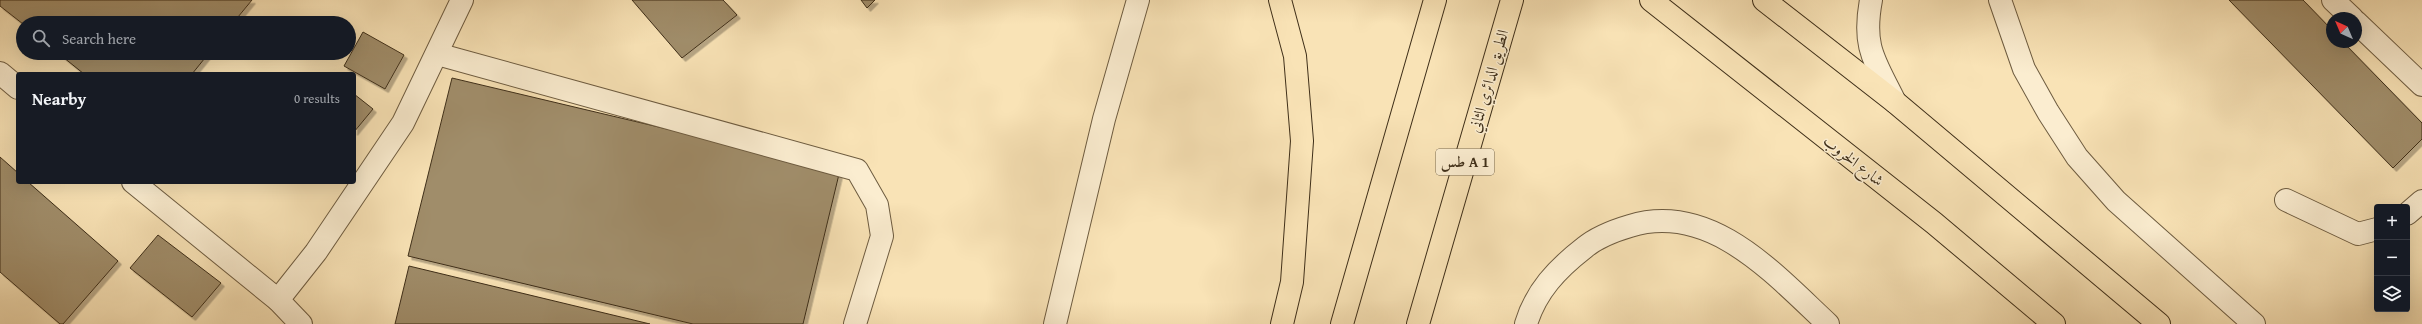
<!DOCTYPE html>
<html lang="en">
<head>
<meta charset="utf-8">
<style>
  body { margin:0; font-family:"Gentium Book Plus",Amiri,serif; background:#20242c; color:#f1f3f6 }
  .controls { position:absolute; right:12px; bottom:12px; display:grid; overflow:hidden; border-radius:4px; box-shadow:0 4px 16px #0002 }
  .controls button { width:36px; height:36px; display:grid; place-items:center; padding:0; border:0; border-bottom:1px solid #363941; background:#171b24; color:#f1f3f6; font:20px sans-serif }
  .compass { position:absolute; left:2326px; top:12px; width:36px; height:36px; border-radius:50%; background:#171b24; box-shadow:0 4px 16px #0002; rotate:316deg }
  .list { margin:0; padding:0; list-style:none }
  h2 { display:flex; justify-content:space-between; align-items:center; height:52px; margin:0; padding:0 16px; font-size:17px }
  h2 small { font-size:13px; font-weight:400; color:#9ea1a6 }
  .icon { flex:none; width:22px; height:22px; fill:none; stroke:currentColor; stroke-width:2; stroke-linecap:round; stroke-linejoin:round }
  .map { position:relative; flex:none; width:2422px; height:324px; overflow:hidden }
  .search { position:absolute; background:#171b24; box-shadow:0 4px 16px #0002; left:16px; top:16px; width:340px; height:44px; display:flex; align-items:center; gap:10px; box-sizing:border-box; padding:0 14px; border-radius:22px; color:#9ea1a6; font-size:15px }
  .panel { position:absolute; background:#171b24; box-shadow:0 4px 16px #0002; left:16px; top:72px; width:340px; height:112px; border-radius:4px }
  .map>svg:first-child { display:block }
  .building { fill:#a08d6b; stroke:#3f2f19; filter:url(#shadow) }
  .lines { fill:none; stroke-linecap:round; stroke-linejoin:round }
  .minor-casing { stroke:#6e5c40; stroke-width:24 }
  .major-casing { stroke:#3f2f19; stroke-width:24 }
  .highway-casing { stroke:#3f2f19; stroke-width:24 }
  .minor { stroke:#fbedd0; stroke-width:22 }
  .major { stroke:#f9e3b6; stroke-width:22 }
  .highway { stroke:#f9e3b6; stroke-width:22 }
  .labels { text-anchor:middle; stroke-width:3; stroke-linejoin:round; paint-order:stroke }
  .shield { fill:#fbedd0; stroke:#776850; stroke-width:1 }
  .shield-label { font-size:15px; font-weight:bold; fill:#3f2f19 }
  .street-label { font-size:16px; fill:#3f2f19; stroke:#fbedd0 }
</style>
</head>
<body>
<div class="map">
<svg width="2422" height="324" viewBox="0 0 2422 324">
  <defs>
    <filter id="shadow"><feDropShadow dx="3.5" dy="3.5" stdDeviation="0" flood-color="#0004"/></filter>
  </defs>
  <rect width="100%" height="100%" fill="#f9e3b6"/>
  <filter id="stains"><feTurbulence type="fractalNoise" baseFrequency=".005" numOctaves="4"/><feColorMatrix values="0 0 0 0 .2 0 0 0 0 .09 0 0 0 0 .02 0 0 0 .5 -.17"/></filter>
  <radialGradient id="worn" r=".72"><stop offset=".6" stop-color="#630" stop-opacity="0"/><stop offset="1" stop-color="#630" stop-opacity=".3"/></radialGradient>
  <g class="building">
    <polygon points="0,0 252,0 233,23 23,24 0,6"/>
    <polygon points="632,0 723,0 737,15 682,58"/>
    <polygon points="861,0 875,0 867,8"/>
    <polygon points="2229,0 2303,0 2332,30 2332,42 2343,42 2422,123 2422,139 2393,168"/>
    <polygon points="363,32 404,55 385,89 344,66"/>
    <polygon points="58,53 209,53 192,74 84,74"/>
    <polygon points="452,78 840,170 803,324 693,324 408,256"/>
    <polygon points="354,94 373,109 354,132"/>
    <polygon points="0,157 18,173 18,182 28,182 118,261 63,324 60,324 0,272"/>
    <polygon points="158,235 221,283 192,317 130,268"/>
    <polygon points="409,266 650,324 395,324"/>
  </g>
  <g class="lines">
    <defs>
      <g id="minor">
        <path d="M1871,0C1862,48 1875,61 1895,102"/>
        <polyline points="2000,0 2024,69 2048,112 2077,157 2116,201 2254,324"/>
        <polyline points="2333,0 2352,18"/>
        <polyline points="2356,22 2422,85"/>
        <polyline points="437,54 857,170 877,205 882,236 855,324"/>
        <polyline points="0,73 18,88"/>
        <polyline points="133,182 278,300 316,252 403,123 462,0"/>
        <polyline points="2286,200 2358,234 2377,229"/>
        <polyline points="2407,214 2422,201"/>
        <polyline points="278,300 301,324"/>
        <polyline points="1055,324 1104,119 1138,0"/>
        <path d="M1526,324C1536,291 1557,269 1584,248C1597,237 1613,231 1630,226C1711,201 1775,275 1828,324"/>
      </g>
      <g id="major">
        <polyline points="1651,0 1934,223 2054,324"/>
        <polyline points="1764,0 1895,102 2159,324"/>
      </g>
      <g id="highway">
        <polyline points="1280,0 1295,56 1302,141 1292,282 1282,324"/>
        <polyline points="1342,324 1435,0"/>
        <polyline points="1418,324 1512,0"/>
      </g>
    </defs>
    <use href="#minor" class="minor-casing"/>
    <use href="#major" class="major-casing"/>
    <use href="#highway" class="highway-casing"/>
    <use href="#minor" class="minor"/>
    <use href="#major" class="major"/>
    <use href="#highway" class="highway"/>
  </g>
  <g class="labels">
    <rect class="shield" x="1436" y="149" width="58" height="26" rx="3"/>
    <g class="shield-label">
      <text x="1465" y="167">طس A 1</text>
    </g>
    <g class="street-label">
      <text transform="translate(1488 81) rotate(-74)" y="6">الطريق الدائري الثاني</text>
      <text transform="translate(1854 160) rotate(38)" y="6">شارع الخروب</text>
    </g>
  </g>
  <rect width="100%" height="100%" filter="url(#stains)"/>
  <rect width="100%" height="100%" fill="url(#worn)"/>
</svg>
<div class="controls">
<button>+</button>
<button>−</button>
<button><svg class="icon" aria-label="layers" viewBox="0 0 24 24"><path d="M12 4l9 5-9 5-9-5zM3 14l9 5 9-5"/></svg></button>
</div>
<svg class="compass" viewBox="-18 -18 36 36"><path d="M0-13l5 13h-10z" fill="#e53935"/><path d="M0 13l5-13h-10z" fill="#9ea1a6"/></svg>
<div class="search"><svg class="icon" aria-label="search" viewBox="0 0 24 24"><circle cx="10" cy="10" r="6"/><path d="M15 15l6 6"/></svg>Search here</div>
<section class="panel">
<h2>Nearby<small>0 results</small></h2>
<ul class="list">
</ul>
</section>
</div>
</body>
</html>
